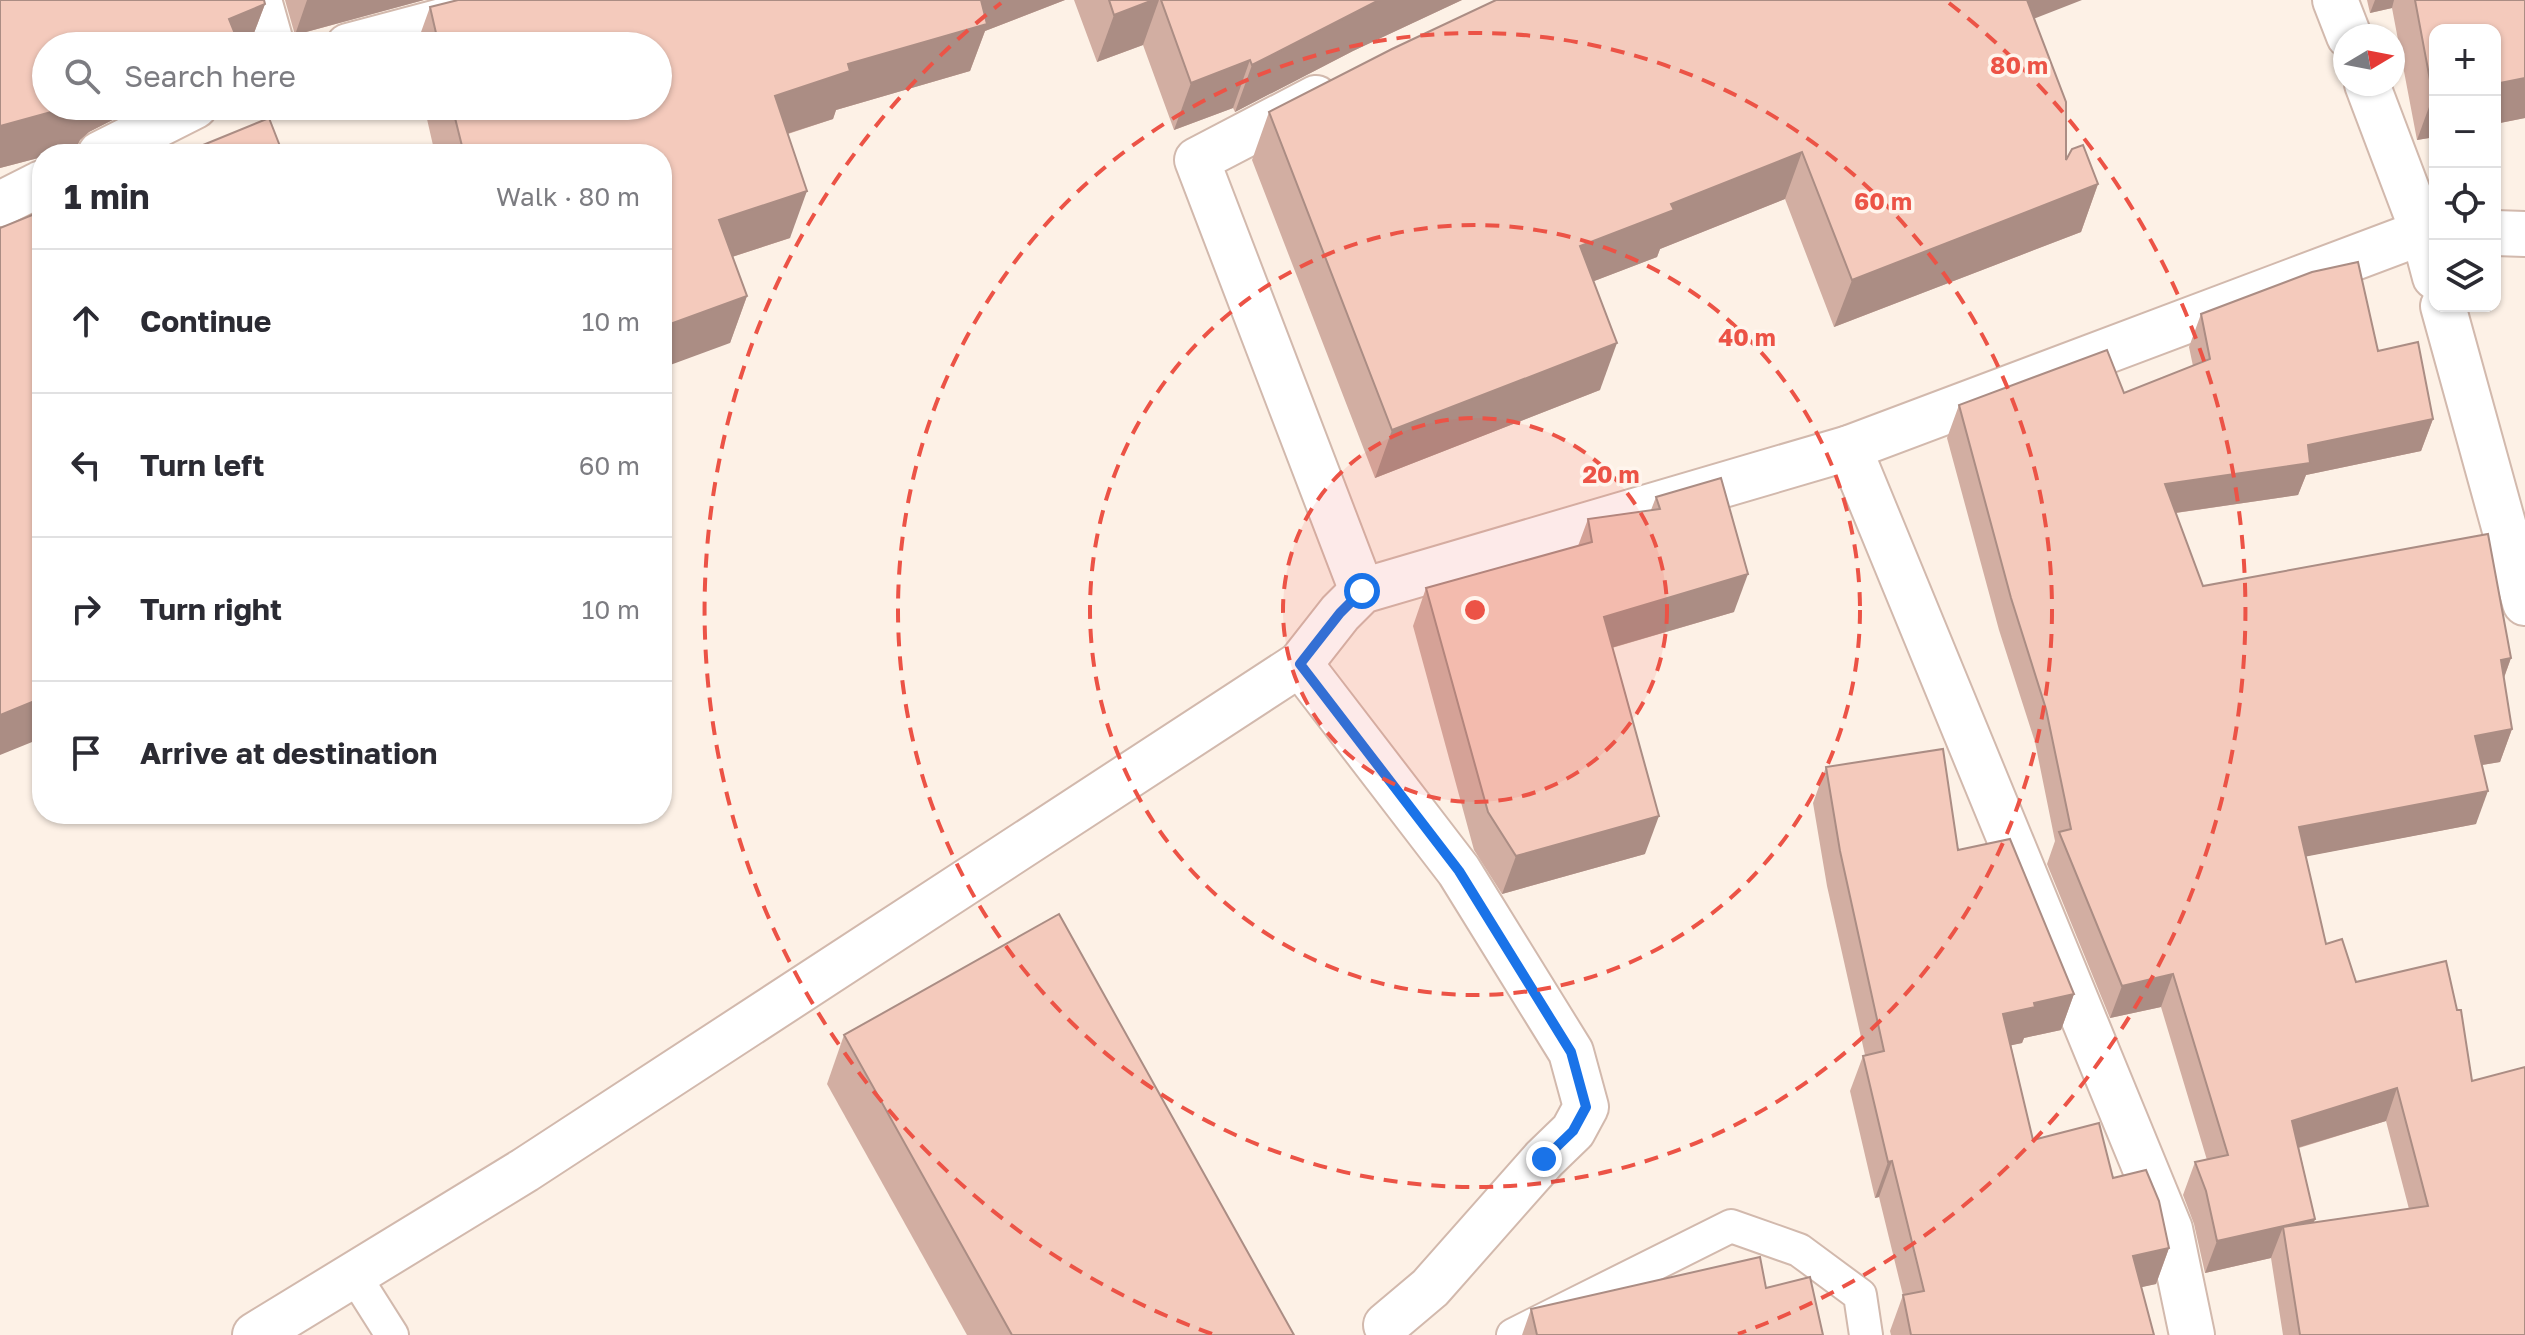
<!DOCTYPE html>
<html lang="en">
<head>
<meta charset="utf-8">
<style>
  body { margin:0; font-family:"Golos Text",sans-serif; background:#f2f2f3; color:#2b2b33 }
  .controls { position:absolute; right:24px; top:24px; display:grid; overflow:hidden; border-radius:16px; box-shadow:0 2px 6px #0004 }
  .controls button { width:72px; height:72px; display:grid; place-items:center; padding:0; border:0; border-bottom:2px solid #e1e1e2; background:#fff; color:#2b2b33; font:40px sans-serif }
  .compass { position:absolute; left:2333px; top:24px; width:72px; height:72px; border-radius:50%; background:#fff; box-shadow:0 2px 6px #0004; rotate:80deg }
  .stop { position:absolute; width:24px; height:24px; margin:-18px; border:6px solid #1a73e8; border-radius:50%; background:#fff }
  .stop.end { background:#1a73e8; border-color:#fff; box-shadow:0 2px 8px #0008 }
  .list { margin:0; padding:0; list-style:none }
  h2 { display:flex; justify-content:space-between; align-items:center; height:104px; margin:0; padding:0 32px; font-size:34px }
  h2 small { font-size:26px; font-weight:400; color:#7c7c81 }
  .list li { display:grid; grid-template-columns:52px 1fr auto; gap:24px; align-items:center; box-sizing:border-box; height:144px; padding:0 32px; border-top:2px solid #e1e1e2 }
  .list b { display:block; font-size:30px; white-space:nowrap }
  .list em { font-size:26px; font-style:normal; color:#7c7c81 }
  .icon { flex:none; width:44px; height:44px; fill:none; stroke:currentColor; stroke-width:2; stroke-linecap:round; stroke-linejoin:round }
  .map { position:relative; flex:none; width:2525px; height:1335px; overflow:hidden }
  .search { position:absolute; background:#fff; box-shadow:0 2px 6px #0004; left:32px; top:32px; width:640px; height:88px; display:flex; align-items:center; gap:20px; box-sizing:border-box; padding:0 28px; border-radius:44px; color:#7c7c81; font-size:30px }
  .panel { position:absolute; background:#fff; box-shadow:0 2px 6px #0004; left:32px; top:144px; width:640px; height:680px; border-radius:32px }
  .map>svg:first-child { display:block }
  .lines { fill:none; stroke-linecap:round; stroke-linejoin:round }
  .service-casing { stroke:#d2b9ad; stroke-width:36 }
  .minor-casing { stroke:#d2b9ad; stroke-width:48 }
  .service { stroke:#fff; stroke-width:32 }
  .minor { stroke:#fff; stroke-width:44 }
  .wall { fill:#d2aea2; fill-rule:evenodd }
  .shaded-wall { fill:#ab8d84 }
  .building { fill:#f4cabc; stroke:#ab8d84; stroke-width:2 }
  .route { stroke:#1a73e8; stroke-width:10 }
  .ring { fill:none; stroke:#ec5346; stroke-width:4; stroke-dasharray:14 10 }
  .centre { fill:#ec5346; stroke:#fff5ed; stroke-width:4 }
  .ring-label { font-size:24px; text-anchor:middle; font-weight:bold; fill:#ec5346; stroke:#fff5ed; stroke-width:7; stroke-linejoin:round; paint-order:stroke }
</style>
</head>
<body>
<div class="map">
<svg width="2525" height="1335" viewBox="0 0 2525 1335">
  <rect width="100%" height="100%" fill="#fdf1e6"/>
  <g class="lines">
    <defs>
      <g id="service">
        <polyline points="354,1275 392,1335"/>
        <polyline points="1513,1335 1731,1226 1799,1250 1860,1295 1866,1335"/>
      </g>
      <g id="minor">
        <polyline points="259,0 272,46"/>
        <polyline points="2335,0 2349,36"/>
        <polyline points="348,46 521,0"/>
        <polyline points="2367,84 2423,232 2435,277"/>
        <polyline points="1316,98 1197,160 1362,591"/>
        <polyline points="100,154 195,106"/>
        <polyline points="0,204 42,183"/>
        <polyline points="2495,233 2525,234"/>
        <polyline points="2443,306 2525,603"/>
        <polyline points="1849,448 2170,1229 2192,1335"/>
        <polyline points="1300,664 1459,871 1571,1052 1586,1107 1573,1131 1544,1159 1430,1288 1386,1325"/>
        <polyline points="255,1335 525,1170 1300,664 1340,613 1362,591 1849,448 2423,232 2435,232"/>
      </g>
    </defs>
    <use href="#service" class="service-casing"/>
    <use href="#minor" class="minor-casing"/>
    <use href="#service" class="service"/>
    <use href="#minor" class="minor"/>
  </g>
  <g class="wall">
    <polygon points="0,0 264,0 265,4 249,46 46,46 46,106 140,106 89,132 80,140 76,148 54,154 42,154 42,157 0,168"/>
    <polygon points="285,0 424,0 295,35"/>
    <polygon points="458,0 1065,0 985,31 970,71 836,110 833,119 788,134 790,238 732,257 747,296 730,343 662,154 435,154 424,106 658,106 658,46 416,46 430,7"/>
    <polygon points="1074,0 1462,0 1353,51 1235,112 1233,108 1174,130 1143,45 1097,62"/>
    <polygon points="2367,0 2525,0 2525,118 2495,124 2435,30 2435,137 2417,140 2392,8 2370,13"/>
    <polygon points="2034,19 2066,160 2098,184 2081,232 1834,327 1785,199 1660,249 1657,257 1594,281 1600,390 1375,478 1252,160 1269,112"/>
    <path d="M2201,314L2378,351L2433,419L2421,451L2306,475L2298,495L2176,513L2203,586L2511,658L2504,678L2512,729L2500,762L2482,765L2476,824L2306,856L2326,944L2356,982L2472,1081L2525,1335H2283L2271,1258L2205,1273L2194,1224L2183,1195L2195,1162L2207,1160L2161,1007L2110,1018L2047,864L2055,841L2035,742L1999,630L1947,438L1959,405L2124,393L2193,366L2189,347ZM2386,1121L2409,1209L2314,1222L2315,1219L2299,1148Z"/>
    <polygon points="1656,497 1734,612 1612,648 1645,854 1502,894 1474,850 1413,626 1426,588 1578,546 1588,519 1651,510"/>
    <polygon points="1826,767 1958,850 2074,994 2061,1030 2024,1038 2022,1043 2011,1045 2033,1140 2113,1178 2169,1248 2156,1284 2141,1287 2154,1335 1891,1335 1890,1331 1903,1295 1879,1197 1875,1198 1850,1091 1863,1056 1865,1055 1827,886 1813,803"/>
    <polygon points="844,1035 1294,1335 967,1335 827,1084"/>
    <polygon points="1766,1288 1823,1335 1522,1335 1531,1309"/>
  </g>
  <g class="shaded-wall">
    <polygon points="307,0 424,0 295,35"/>
    <polygon points="976,0 1065,0 985,31 970,71 836,110 833,119 758,143 775,96 848,64"/>
    <polygon points="1153,0 1159,0 1143,45 1097,62 1114,15"/>
    <polygon points="1379,0 1462,0 1353,51 1235,112 1252,65"/>
    <polygon points="2015,0 2082,0 2003,31"/>
    <polygon points="2375,0 2394,0 2392,8 2370,13"/>
    <polygon points="265,4 249,46 233,46 229,19"/>
    <polygon points="214,34 210,46 182,46 202,36"/>
    <polygon points="1250,60 1233,108 1174,130 1191,83"/>
    <polygon points="2525,78 2525,118 2495,124 2495,84"/>
    <polygon points="2433,96 2435,96 2435,137 2417,140"/>
    <polygon points="73,106 140,106 89,132 80,140 76,148 54,154 42,154 42,157 0,168 0,126"/>
    <polygon points="221,106 229,106 228,108 219,110"/>
    <polygon points="1802,152 1785,199 1660,249 1657,257 1563,293 1580,246 1671,204"/>
    <polygon points="2098,184 2081,232 1834,327 1852,280"/>
    <polygon points="807,191 790,238 701,267 719,220"/>
    <polygon points="747,296 730,343 662,368 662,327"/>
    <polygon points="1617,343 1600,390 1375,478 1392,430"/>
    <polygon points="2433,419 2421,451 2306,475 2298,495 2154,516 2165,484 2308,445"/>
    <polygon points="1748,574 1734,612 1590,654 1604,617"/>
    <polygon points="2511,658 2499,691 2501,660"/>
    <polygon points="42,698 42,738 0,755 0,715"/>
    <polygon points="2512,729 2500,762 2464,768 2475,736"/>
    <polygon points="2488,791 2476,824 2288,860 2299,827"/>
    <polygon points="1659,816 1645,854 1502,894 1516,856"/>
    <polygon points="2173,974 2161,1007 2110,1018 2122,986"/>
    <polygon points="2074,994 2061,1030 2024,1038 2022,1043 1990,1050 2003,1014 2034,1003"/>
    <polygon points="2397,1088 2386,1121 2280,1153 2292,1121"/>
    <polygon points="1892,1161 1879,1197 1875,1198 1888,1162"/>
    <polygon points="2315,1219 2303,1251 2283,1227 2271,1258 2205,1273 2217,1241"/>
    <polygon points="2169,1248 2156,1284 2120,1292 2133,1256"/>
  </g>
  <g class="building">
    <polygon points="0,0 264,0 265,4 229,19 240,46 233,46 225,37 214,34 202,36 182,46 46,46 46,106 73,106 0,126"/>
    <polygon points="458,0 981,0 987,24 848,64 850,71 775,96 807,191 719,220 747,296 662,327 662,154 464,154 452,106 658,106 658,46 439,46 430,7"/>
    <polygon points="1109,0 1153,0 1114,15"/>
    <polygon points="1161,0 1379,0 1252,65 1250,60 1191,83"/>
    <polygon points="1496,0 2027,0 2066,102 2066,160 2072,149 2083,145 2098,184 1852,280 1802,152 1671,204 1674,210 1580,246 1617,343 1392,430 1269,112 1392,49"/>
    <polygon points="2415,0 2525,0 2525,78 2495,84 2495,30 2435,30 2435,96 2433,96"/>
    <polygon points="269,118 283,154 181,154"/>
    <polygon points="42,211 42,698 0,715 0,228"/>
    <polygon points="2358,262 2378,351 2418,342 2433,419 2308,445 2310,463 2165,484 2203,586 2488,534 2511,658 2501,660 2512,729 2475,736 2488,791 2299,827 2326,944 2342,939 2356,982 2446,961 2457,1010 2461,1010 2472,1081 2525,1067 2525,1335 2300,1335 2283,1227 2428,1206 2397,1088 2292,1121 2315,1219 2217,1241 2206,1191 2195,1162 2228,1155 2173,974 2122,986 2059,832 2071,829 2046,709 2011,598 1959,405 2107,350 2124,393 2210,359 2201,314 2312,272"/>
    <polygon points="1721,478 1748,574 1604,617 1659,816 1516,856 1488,812 1426,588 1592,542 1588,519 1660,509 1656,497"/>
    <polygon points="1943,749 1958,850 2010,839 2074,994 2034,1003 2035,1007 2003,1014 2033,1140 2099,1123 2113,1178 2146,1170 2159,1201 2169,1248 2133,1256 2154,1335 1911,1335 1903,1295 1924,1291 1892,1161 1888,1162 1863,1056 1884,1051 1840,851 1826,767"/>
    <polygon points="1059,914 1294,1335 1012,1335 844,1035"/>
    <polygon points="1760,1257 1766,1288 1810,1277 1823,1335 1537,1335 1531,1309"/>
  </g>
  <g class="lines">
    <polyline class="route" points="1362,591 1340,613 1300,664 1459,871 1571,1052 1586,1107 1573,1131 1544,1159"/>
  </g>
  <circle cx="1475" cy="610" r="192" fill="#ec5346" fill-opacity=".12"/>
  <g class="ring">
    <circle cx="1475" cy="610" r="192"/>
    <circle cx="1475" cy="610" r="385"/>
    <circle cx="1475" cy="610" r="577"/>
    <path d="M1212 1334A770 770 0 0 1 1001 3M1949 3A770 770 0 0 1 1738 1334"/>
  </g>
  <circle cx="1475" cy="610" r="12" class="centre"/>
  <g class="ring-label">
    <text x="2019" y="74">80 m</text>
    <text x="1883" y="210">60 m</text>
    <text x="1747" y="346">40 m</text>
    <text x="1611" y="483">20 m</text>
  </g>
</svg>
<div class="controls">
<button>+</button>
<button>−</button>
<button><svg class="icon" aria-label="locate" viewBox="0 0 24 24"><circle cx="12" cy="12" r="6"/><path d="M12 2v4M12 18v4M2 12h4M18 12h4"/></svg></button>
<button><svg class="icon" aria-label="layers" viewBox="0 0 24 24"><path d="M12 4l9 5-9 5-9-5zM3 14l9 5 9-5"/></svg></button>
</div>
<svg class="compass" viewBox="-18 -18 36 36"><path d="M0-13l5 13h-10z" fill="#e53935"/><path d="M0 13l5-13h-10z" fill="#7c7c81"/></svg>
<div class="stop" style="left:1362px;top:591px"></div>
<div class="stop end" style="left:1544px;top:1159px"></div>
<div class="search"><svg class="icon" aria-label="search" viewBox="0 0 24 24"><circle cx="10" cy="10" r="6"/><path d="M15 15l6 6"/></svg>Search here</div>
<section class="panel">
<h2>1 min<small>Walk · 80 m</small></h2>
<ul class="list">
<li><svg class="icon" aria-label="ahead" viewBox="0 0 24 24"><path d="M12 20V5M6 11l6-6 6 6"/></svg><div><b>Continue</b></div><em>10 m</em></li>
<li><svg class="icon" aria-label="left" viewBox="0 0 24 24"><path d="M17 20v-9H6M10 6l-5 5 5 5"/></svg><div><b>Turn left</b></div><em>60 m</em></li>
<li><svg class="icon" aria-label="right" viewBox="0 0 24 24"><path d="M7 20v-9h11M14 6l5 5-5 5"/></svg><div><b>Turn right</b></div><em>10 m</em></li>
<li><svg class="icon" aria-label="arrive" viewBox="0 0 24 24"><path d="M6 21V4h12l-3 4 3 4H6"/></svg><div><b>Arrive at destination</b></div></li>
</ul>
</section>
</div>
</body>
</html>
